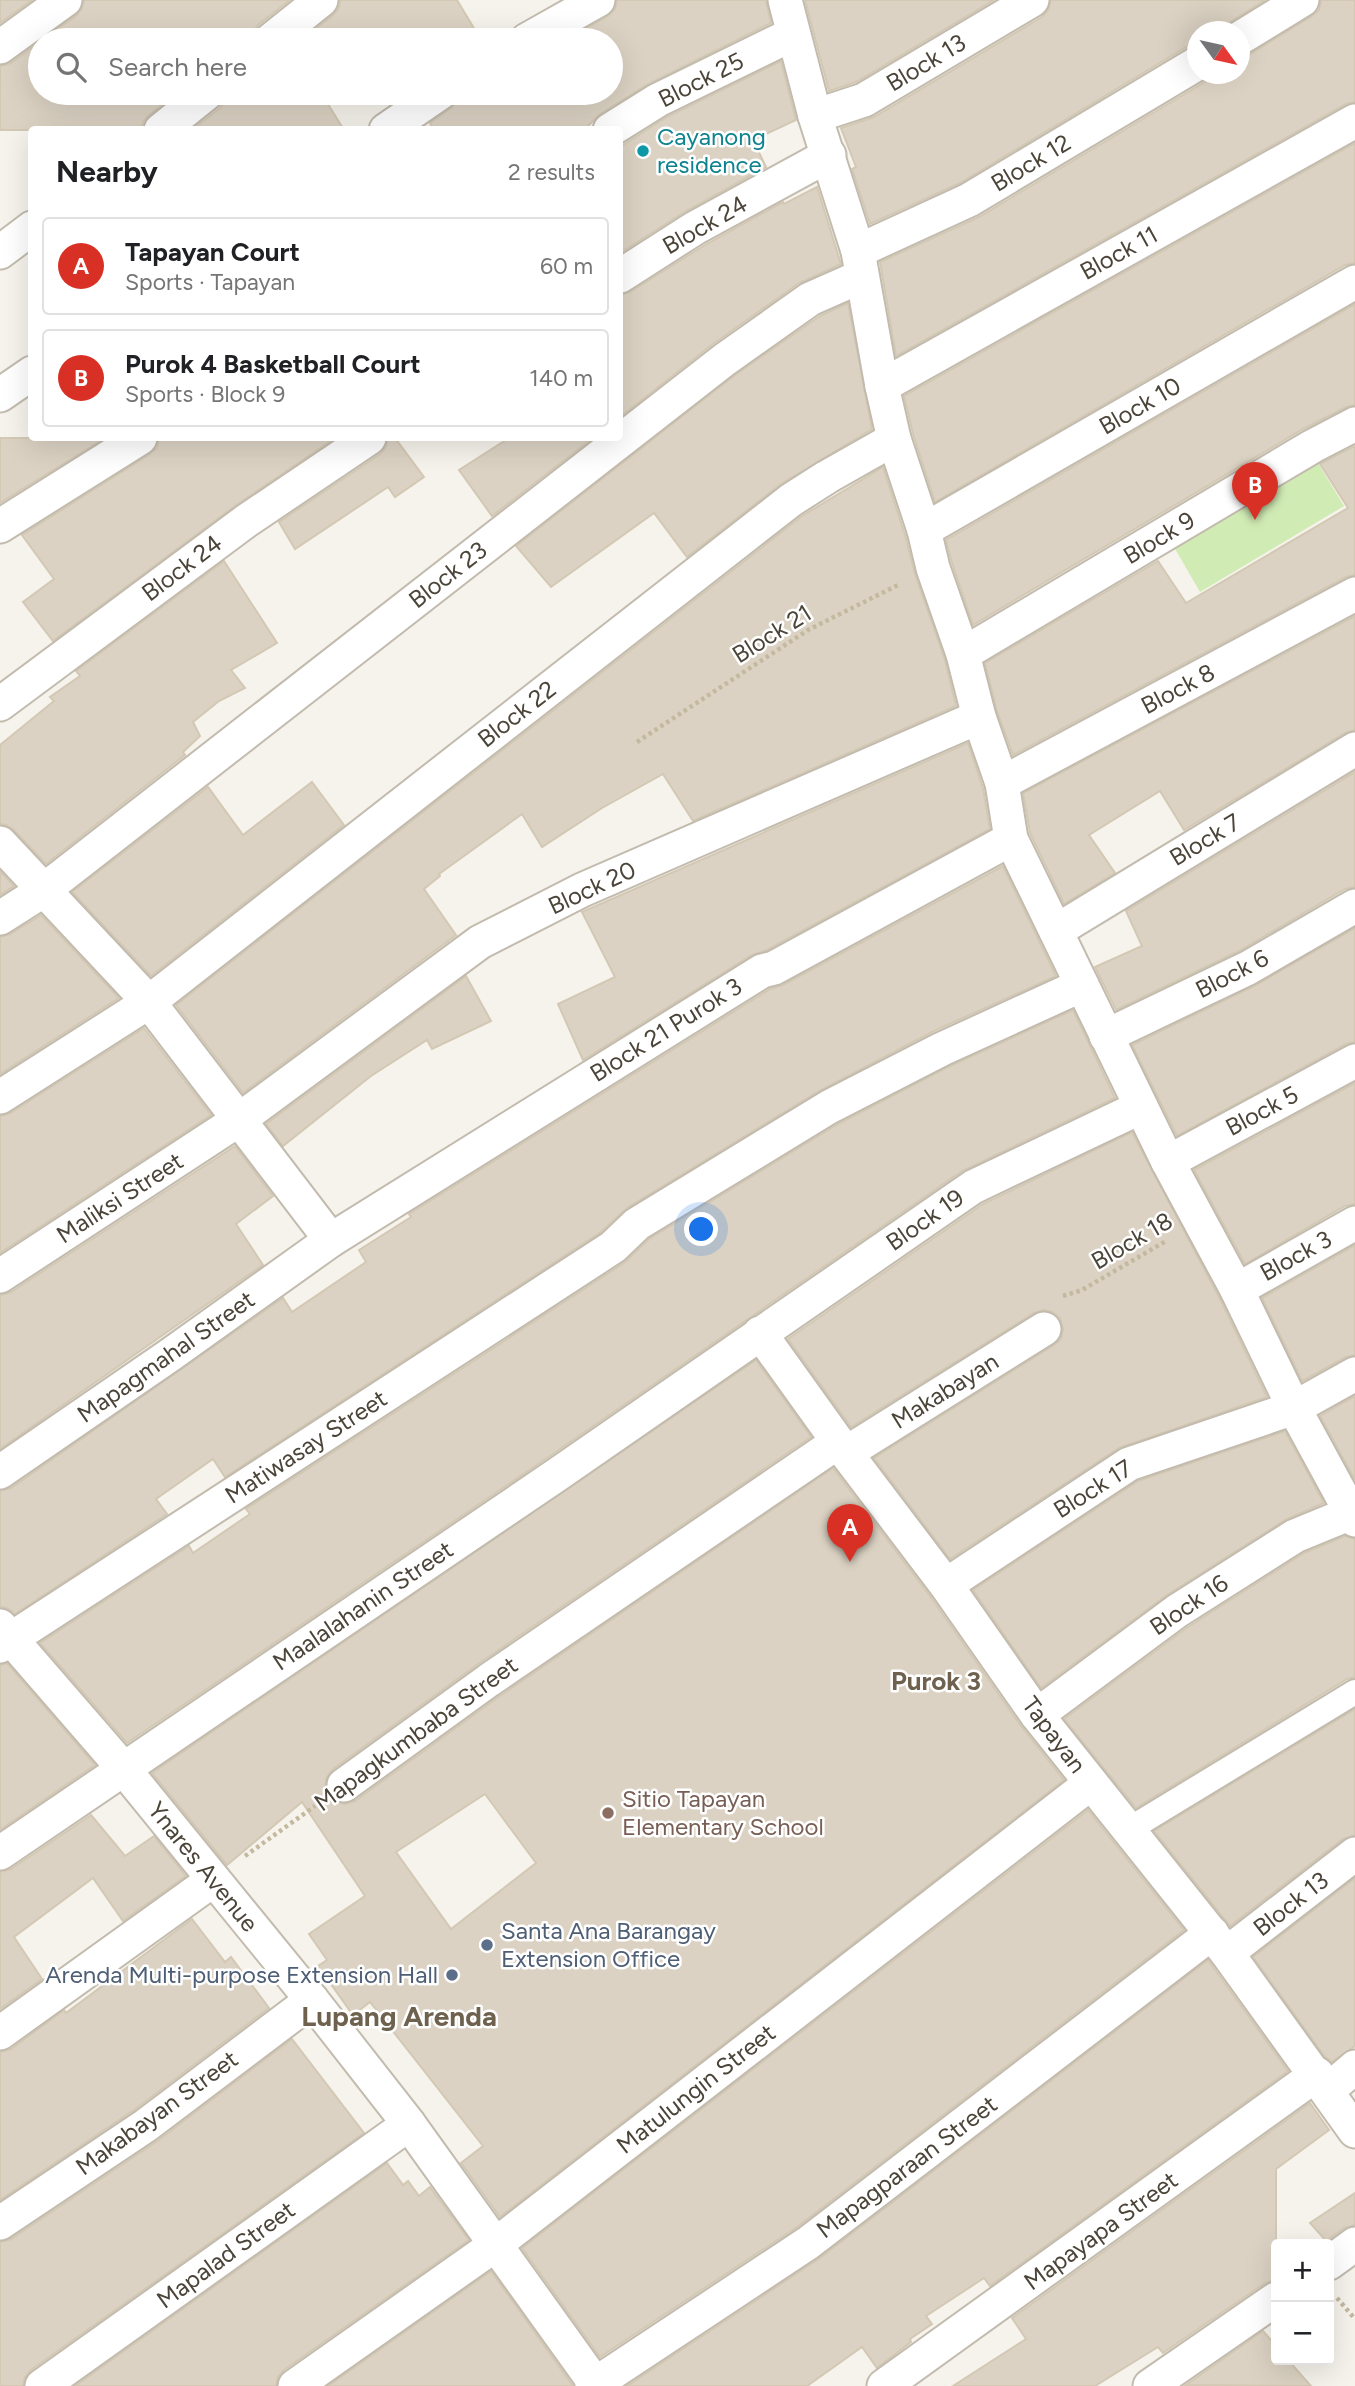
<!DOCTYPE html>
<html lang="en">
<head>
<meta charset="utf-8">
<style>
  body { margin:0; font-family:Figtree,sans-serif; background:#f2f2f2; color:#202124 }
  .controls { position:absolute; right:21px; bottom:21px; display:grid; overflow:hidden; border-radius:7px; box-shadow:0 7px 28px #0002 }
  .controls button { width:63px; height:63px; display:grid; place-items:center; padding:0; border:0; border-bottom:2px solid #e0e0e0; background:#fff; color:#202124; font:35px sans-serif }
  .compass { position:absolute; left:1187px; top:21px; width:63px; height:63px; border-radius:50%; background:#fff; box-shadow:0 7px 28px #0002; rotate:123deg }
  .you { position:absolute; left:702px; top:1230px; width:24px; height:24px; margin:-18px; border:5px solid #fff; border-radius:50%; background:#1a73e8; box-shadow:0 0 0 10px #1a73e833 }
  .badge { display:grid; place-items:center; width:46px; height:46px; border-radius:50%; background:#d93025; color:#fff; font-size:23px; font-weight:700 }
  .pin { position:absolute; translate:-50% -58px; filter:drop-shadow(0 2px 4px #0008) }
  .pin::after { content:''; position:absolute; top:37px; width:24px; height:21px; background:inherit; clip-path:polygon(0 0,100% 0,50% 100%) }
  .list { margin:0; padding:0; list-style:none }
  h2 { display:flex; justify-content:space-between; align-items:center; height:91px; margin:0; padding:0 28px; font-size:30px }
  h2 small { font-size:23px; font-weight:400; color:#757577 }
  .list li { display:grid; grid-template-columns:46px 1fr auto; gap:21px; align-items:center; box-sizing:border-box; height:98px; margin:0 14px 14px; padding:0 14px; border:2px solid #e0e0e0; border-radius:7px }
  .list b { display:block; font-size:26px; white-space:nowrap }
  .list p { margin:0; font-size:23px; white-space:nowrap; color:#757577 }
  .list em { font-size:23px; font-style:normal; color:#757577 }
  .icon { flex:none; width:38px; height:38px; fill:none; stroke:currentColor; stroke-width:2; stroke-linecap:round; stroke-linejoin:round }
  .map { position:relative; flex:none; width:1355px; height:2386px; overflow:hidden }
  .search { position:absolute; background:#fff; box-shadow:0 7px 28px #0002; left:28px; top:28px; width:595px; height:77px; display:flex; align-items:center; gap:18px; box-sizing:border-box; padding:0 24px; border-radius:38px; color:#757577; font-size:26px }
  .panel { position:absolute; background:#fff; box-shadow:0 7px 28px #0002; left:28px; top:126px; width:595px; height:315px; border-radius:7px }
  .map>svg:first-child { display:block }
  .green { fill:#d1ebb4 }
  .building { fill:#dbd2c3; stroke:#d3c8b3; stroke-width:2; fill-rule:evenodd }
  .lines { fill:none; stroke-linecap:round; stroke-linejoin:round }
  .pedestrian-casing { stroke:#c2bbae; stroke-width:28 }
  .minor-casing { stroke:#c2bbae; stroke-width:37 }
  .path { stroke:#c4b89e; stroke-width:4.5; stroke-dasharray:3.5 3.5; stroke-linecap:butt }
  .pedestrian { stroke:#fff; stroke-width:24 }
  .minor { stroke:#fff; stroke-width:33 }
  .culture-dot { fill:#0f9aa8; stroke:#fff; stroke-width:2.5 }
  .education-dot { fill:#8d6e63; stroke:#fff; stroke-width:2.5 }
  .service-dot { fill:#5c6f8a; stroke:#fff; stroke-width:2.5 }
  .labels { text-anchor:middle; stroke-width:5; stroke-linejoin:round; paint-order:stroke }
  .street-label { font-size:24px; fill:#4b4439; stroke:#fff }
  .culture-label { font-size:24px; fill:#0d838f; stroke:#fff; text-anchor:start }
  .education-label { font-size:24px; fill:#785e54; stroke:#fff; text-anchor:start }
  .service-label { font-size:24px; fill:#4e5e75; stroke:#fff; text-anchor:start }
  .neighbourhood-label { font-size:26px; font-weight:bold; fill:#6e624f; stroke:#fff }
  .quarter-label { font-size:28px; font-weight:bold; fill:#6e624f; stroke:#fff }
</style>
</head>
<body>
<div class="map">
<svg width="1355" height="2386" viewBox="0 0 1355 2386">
  <rect width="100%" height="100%" fill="#f6f3ec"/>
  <polygon class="green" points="1310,450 1344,506 1200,592 1167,535"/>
  <g class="building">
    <polygon points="0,0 32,0 0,23"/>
    <polygon points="84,0 290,0 258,25 253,32 252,40 42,40 77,15 82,8"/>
    <polygon points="340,0 457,0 481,40 302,40 333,15 339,8"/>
    <polygon points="617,0 766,0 771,23 648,84 600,114 584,130 434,130 430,123 451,108 457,102 459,93 611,93 611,40 566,40 608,16 615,9"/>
    <polygon points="805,0 994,0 856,82 829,91"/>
    <polygon points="1051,0 1265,0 1230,22 1222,32 1198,32 1198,44 1188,46 960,183 870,224 852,169 856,167 841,128 874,117 1042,17 1048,10"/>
    <polygon points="1321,0 1355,0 1355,102 1346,104 896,356 880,262 979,217 1208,80 1214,74 1240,74 1240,57 1250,54 1312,16 1319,10"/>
    <polygon points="40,42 40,93 177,93 149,115 143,122 142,130 0,130 0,66 11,63"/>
    <polygon points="781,61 796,120 753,140 766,167 686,211 620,253 620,147 667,117"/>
    <polygon points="226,93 321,93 344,130 192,130 220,108 225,101"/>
    <polygon points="1355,143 1355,263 1345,265 935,502 913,434 904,396"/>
    <polygon points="817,187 841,264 799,283 713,344 620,417 620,295 630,292 705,245 783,202 784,204"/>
    <polygon points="848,303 872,429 781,484 687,557 654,513 551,587 516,546 735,375 820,316"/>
    <polygon points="1355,304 1355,405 1346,407 1303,429 973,625 952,563 946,540"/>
    <polygon points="0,438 105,438 0,503"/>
    <polygon points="159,438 335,438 235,506 53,641 23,602 54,579 22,535 150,454 157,448"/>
    <polygon points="388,438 395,438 424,477 395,497 388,487 295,549 279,522 380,454 386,447"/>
    <polygon points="509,438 593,438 492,516 459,470"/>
    <polygon points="1355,446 1355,575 1346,577 1013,755 997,711 985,663 1158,561 1186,603 1348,508 1320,464"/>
    <polygon points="883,467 905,535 915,574 945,660 956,706 693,821 663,774 602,808 542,847 522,814 439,874 440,876 424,889 456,935 243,1093 176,1005 802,516"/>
    <polygon points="224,561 277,643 231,670 245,688 219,701 193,722 200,736 183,752 185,755 46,864 14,830 6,825 0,824 0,745 54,701 50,697 80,676 76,671"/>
    <polygon points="1355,616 1355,730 1345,733 1184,830 1160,791 1089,835 1115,873 1064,904 1030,833 1023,793"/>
    <polygon points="968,743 983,788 990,829 767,950 752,955 583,1060 558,1004 615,977 582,912"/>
    <polygon points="1355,772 1355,887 1345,889 1239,951 1116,1010 1095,967 1142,946 1126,911"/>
    <polygon points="312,782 344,825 151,976 72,892 208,787 243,835"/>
    <polygon points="1003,866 1056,976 934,1031 819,1091 627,1208 601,1232 225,1477 213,1459 156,1499 167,1514 15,1614 7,1608 0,1607 0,1491 11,1488 283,1298 292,1312 366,1262 359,1250 411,1217 409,1214 770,989 783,985"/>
    <polygon points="0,871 14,886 0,895"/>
    <polygon points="41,915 119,998 0,1074 0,937 10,934"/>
    <polygon points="1355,928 1355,1042 1346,1044 1177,1136 1132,1045 1256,985"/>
    <polygon points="466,976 491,1021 432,1049 427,1040 371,1076 283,1146 266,1124"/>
    <polygon points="1073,1010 1115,1098 962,1171 547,1458 127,1743 40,1643 189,1546 193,1553 250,1514 246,1509 624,1263 649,1239 838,1124 950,1066"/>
    <polygon points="144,1028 211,1115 0,1253 0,1116 10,1113"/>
    <polygon points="1355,1083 1355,1204 1345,1206 1245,1264 1194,1170"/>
    <polygon points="1132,1132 1220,1299 1267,1397 1119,1448 950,1559 874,1458 1054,1345 1061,1339 1063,1329 1060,1318 1052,1312 1044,1310 1034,1313 851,1427 788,1339 983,1204"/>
    <polygon points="235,1146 273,1196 236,1224 263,1265 0,1449 0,1295 11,1292"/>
    <polygon points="1355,1245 1355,1355 1346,1357 1302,1381 1262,1298"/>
    <path d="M756,1360L811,1437L478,1664L333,1769L327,1777L325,1786L329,1797L336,1802L345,1804L355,1801L500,1696L833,1468L930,1596L1021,1726L1064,1780L500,2217L461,2163L483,2146L370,2002L353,2015L318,1966L327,1960L309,1934L365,1896L302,1802L227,1865L152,1773ZM485,1794L536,1863L451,1929L396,1852Z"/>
    <polygon points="1355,1396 1355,1480 1320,1416"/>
    <polygon points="1285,1431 1324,1503 1285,1520 1167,1595 1041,1688 973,1590 1138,1481"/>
    <polygon points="1345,1536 1355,1539 1355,1677 1347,1679 1136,1808 1064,1719 1188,1627 1304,1553"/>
    <polygon points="7,1663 95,1765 0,1830 0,1665"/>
    <polygon points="1355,1709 1355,1835 1343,1839 1230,1926 1154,1831"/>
    <polygon points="1088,1810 1184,1930 797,2227 600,2357 522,2248"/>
    <polygon points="91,1815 125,1856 154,1836 186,1876 123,1921 93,1878 14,1937 42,1979 0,2009 0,1872 11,1869"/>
    <polygon points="1355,1878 1355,2046 1332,2062 1325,2057 1253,1957"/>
    <polygon points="192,1919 225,1962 231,1957 269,2008 134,2110 0,2200 0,2052 11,2049 64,2010 66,2013"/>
    <polygon points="1208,1960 1288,2071 990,2286 984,2278 926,2316 932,2324 910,2339 911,2342 877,2368 862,2347 807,2386 627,2386 820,2258"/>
    <polygon points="292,2039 364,2133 31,2370 25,2377 23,2386 0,2386 0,2242 11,2239 156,2142"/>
    <polygon points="1310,2103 1329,2130 1276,2169 1276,2280 1265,2283 1163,2353 1158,2347 1095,2386 953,2386 1026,2339 1012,2318"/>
    <polygon points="387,2163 403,2185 408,2181 419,2196 430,2187 469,2240 284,2370 278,2377 276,2386 75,2386"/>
    <polygon points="1355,2193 1355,2225 1344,2228 1326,2241 1310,2223"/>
    <polygon points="491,2271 573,2386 328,2386"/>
    <polygon points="1263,2331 1276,2346 1276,2360 1288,2360 1311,2386 1186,2385"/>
  </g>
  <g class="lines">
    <defs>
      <polyline id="pedestrian" points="1128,1830 1355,1692"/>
      <g id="minor">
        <polyline points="785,0 815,116 858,251 882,386 894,439 924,530 933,568 963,654 979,717 1002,783 1011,839 1168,1162 1237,1290 1294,1408 1355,1520"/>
        <polyline points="1240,38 1302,0"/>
        <polyline points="271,40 321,0"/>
        <polyline points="527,40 598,0"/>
        <polyline points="0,47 65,0"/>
        <polyline points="815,116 864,100 1032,0"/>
        <polyline points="161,130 207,93"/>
        <polyline points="386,130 440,93"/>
        <polyline points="610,130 658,100 793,34"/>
        <polyline points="858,251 969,200 1198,63"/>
        <polyline points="0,252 32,228"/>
        <polyline points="620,276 695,228 829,155"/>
        <polyline points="882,386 1355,121"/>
        <polyline points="0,395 32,373"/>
        <polyline points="0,526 140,438"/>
        <polyline points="924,530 1355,282"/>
        <polyline points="963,654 1313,446 1355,424"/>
        <polyline points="0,704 246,521 369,438"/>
        <polyline points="1002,783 1355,594"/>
        <polyline points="0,843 149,1002 331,1240"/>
        <polyline points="0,918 44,890 724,360 810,299 862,276"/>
        <polyline points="1056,931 1355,749"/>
        <polyline points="1106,1036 1248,968 1355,906"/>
        <polyline points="0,1097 149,1002 791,500 827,477 894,439"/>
        <polyline points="1168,1162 1355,1061"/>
        <polyline points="0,1276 240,1119 480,942 582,890 979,717"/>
        <polyline points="1237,1290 1355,1223"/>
        <polyline points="760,1333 846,1453 946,1585 1037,1715 1227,1953 1355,2131"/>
        <polyline points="846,1453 1044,1329"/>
        <polyline points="0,1472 170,1355 331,1240 762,971 774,968 1011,839"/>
        <polyline points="946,1585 1129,1464 1294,1408 1355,1374"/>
        <polyline points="0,1626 123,1768 312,2000 409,2124 597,2386"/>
        <polyline points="0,1646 613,1247 637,1224 829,1107 942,1049 1082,985"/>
        <polyline points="1037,1715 1177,1611 1295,1536 1351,1513"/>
        <polyline points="344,1785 489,1680 838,1442"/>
        <polyline points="0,1853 558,1474 973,1187 1141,1107"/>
        <polyline points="1227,1953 1355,1854"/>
        <polyline points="0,2033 213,1880"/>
        <polyline points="1328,2090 1355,2067"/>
        <polyline points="0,2223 145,2126 312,2000"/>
        <polyline points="1329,2263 1355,2244"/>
        <polyline points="42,2386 409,2124"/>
        <polyline points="295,2386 495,2245 1091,1783"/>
        <polyline points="592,2386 808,2243 1212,1933"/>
        <polyline points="884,2386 1317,2074"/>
        <polyline points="1150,2386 1276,2299"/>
      </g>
    </defs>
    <use href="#pedestrian" class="pedestrian-casing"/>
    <use href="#minor" class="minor-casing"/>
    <g class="path">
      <polyline points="637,742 808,630 898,585"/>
      <polyline points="1063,1296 1082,1290 1166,1241"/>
      <polyline points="245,1856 315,1806"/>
      <polyline points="1337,2298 1355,2319"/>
    </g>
    <use href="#pedestrian" class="pedestrian"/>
    <use href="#minor" class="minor"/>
  </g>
  <circle class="culture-dot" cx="643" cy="151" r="7"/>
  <circle class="education-dot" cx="608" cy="1813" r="7"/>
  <g class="service-dot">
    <circle cx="487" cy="1945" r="7"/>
    <circle cx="452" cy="1975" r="7"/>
  </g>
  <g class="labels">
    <g class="street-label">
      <text transform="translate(926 63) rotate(-31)" y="8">Block 13</text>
      <text transform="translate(701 80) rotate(-27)" y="8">Block 25</text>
      <text transform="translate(1031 163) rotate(-31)" y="8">Block 12</text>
      <text transform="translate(705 225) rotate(-30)" y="8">Block 24</text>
      <text transform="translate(1119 253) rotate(-29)" y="8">Block 11</text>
      <text transform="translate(1140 406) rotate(-30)" y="8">Block 10</text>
      <text transform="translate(1159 538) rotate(-31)" y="8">Block 9</text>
      <text transform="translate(182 568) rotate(-37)" y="8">Block 24</text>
      <text transform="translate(448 575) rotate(-38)" y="8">Block 23</text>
      <text transform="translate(772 634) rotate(-32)" y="8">Block 21</text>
      <text transform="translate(1178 689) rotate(-28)" y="8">Block 8</text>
      <text transform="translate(517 714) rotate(-38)" y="8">Block 22</text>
      <text transform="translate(1205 840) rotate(-31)" y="8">Block 7</text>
      <text transform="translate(592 888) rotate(-25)" y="8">Block 20</text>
      <text transform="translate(1232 974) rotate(-27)" y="8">Block 6</text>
      <text transform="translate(666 1030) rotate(-32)" y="8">Block 21 Purok 3</text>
      <text transform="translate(1262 1111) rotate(-28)" y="8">Block 5</text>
      <text transform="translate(120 1198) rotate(-33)" y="8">Maliksi Street</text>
      <text transform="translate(925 1220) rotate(-35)" y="8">Block 19</text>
      <text transform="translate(1132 1241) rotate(-30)" y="8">Block 18</text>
      <text transform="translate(1296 1256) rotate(-29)" y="8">Block 3</text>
      <text transform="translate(166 1357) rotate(-35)" y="8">Mapagmahal Street</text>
      <text transform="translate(945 1391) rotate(-32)" y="8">Makabayan</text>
      <text transform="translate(306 1447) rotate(-33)" y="8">Matiwasay Street</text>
      <text transform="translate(1093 1489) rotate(-32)" y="8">Block 17</text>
      <text transform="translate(1189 1605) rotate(-34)" y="8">Block 16</text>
      <text transform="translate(363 1606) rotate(-34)" y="8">Maalalahanin Street</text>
      <text transform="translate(416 1734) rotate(-36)" y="8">Mapagkumbaba Street</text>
      <text transform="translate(1054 1735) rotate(53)" y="8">Tapayan</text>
      <text transform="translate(203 1867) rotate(51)" y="8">Ynares Avenue</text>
      <text transform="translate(1291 1904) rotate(-38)" y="8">Block 13</text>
      <text transform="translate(696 2089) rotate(-38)" y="8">Matulungin Street</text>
      <text transform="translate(157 2113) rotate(-36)" y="8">Makabayan Street</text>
      <text transform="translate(907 2167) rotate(-37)" y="8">Mapagparaan Street</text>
      <text transform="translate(1101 2231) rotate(-36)" y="8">Mapayapa Street</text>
      <text transform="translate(226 2255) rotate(-36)" y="8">Mapalad Street</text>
    </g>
    <g class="culture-label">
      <text x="657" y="145">Cayanong<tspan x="657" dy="28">residence</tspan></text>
    </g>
    <g class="education-label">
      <text x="622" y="1807">Sitio Tapayan<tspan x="622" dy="28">Elementary School</tspan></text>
    </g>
    <g class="service-label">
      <text x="501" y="1939">Santa Ana Barangay<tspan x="501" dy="28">Extension Office</tspan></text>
      <text x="438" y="1983" text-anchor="end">Arenda Multi-purpose Extension Hall</text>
    </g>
    <g class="neighbourhood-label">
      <text x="936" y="1690">Purok 3</text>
    </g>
    <g class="quarter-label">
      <text x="399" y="2026">Lupang Arenda</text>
    </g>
  </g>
</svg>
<div class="controls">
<button>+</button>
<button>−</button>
</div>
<svg class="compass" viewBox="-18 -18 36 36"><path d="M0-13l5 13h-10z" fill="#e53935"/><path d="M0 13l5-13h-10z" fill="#757577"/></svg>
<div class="you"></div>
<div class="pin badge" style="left:850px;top:1562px">A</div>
<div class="pin badge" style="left:1255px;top:520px">B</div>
<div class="search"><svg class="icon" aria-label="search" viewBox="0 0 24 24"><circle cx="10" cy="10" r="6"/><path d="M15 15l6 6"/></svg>Search here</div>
<section class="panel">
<h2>Nearby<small>2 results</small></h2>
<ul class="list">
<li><span class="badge">A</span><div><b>Tapayan Court</b><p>Sports · Tapayan</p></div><em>60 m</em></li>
<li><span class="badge">B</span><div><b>Purok 4 Basketball Court</b><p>Sports · Block 9</p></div><em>140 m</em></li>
</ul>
</section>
</div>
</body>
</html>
